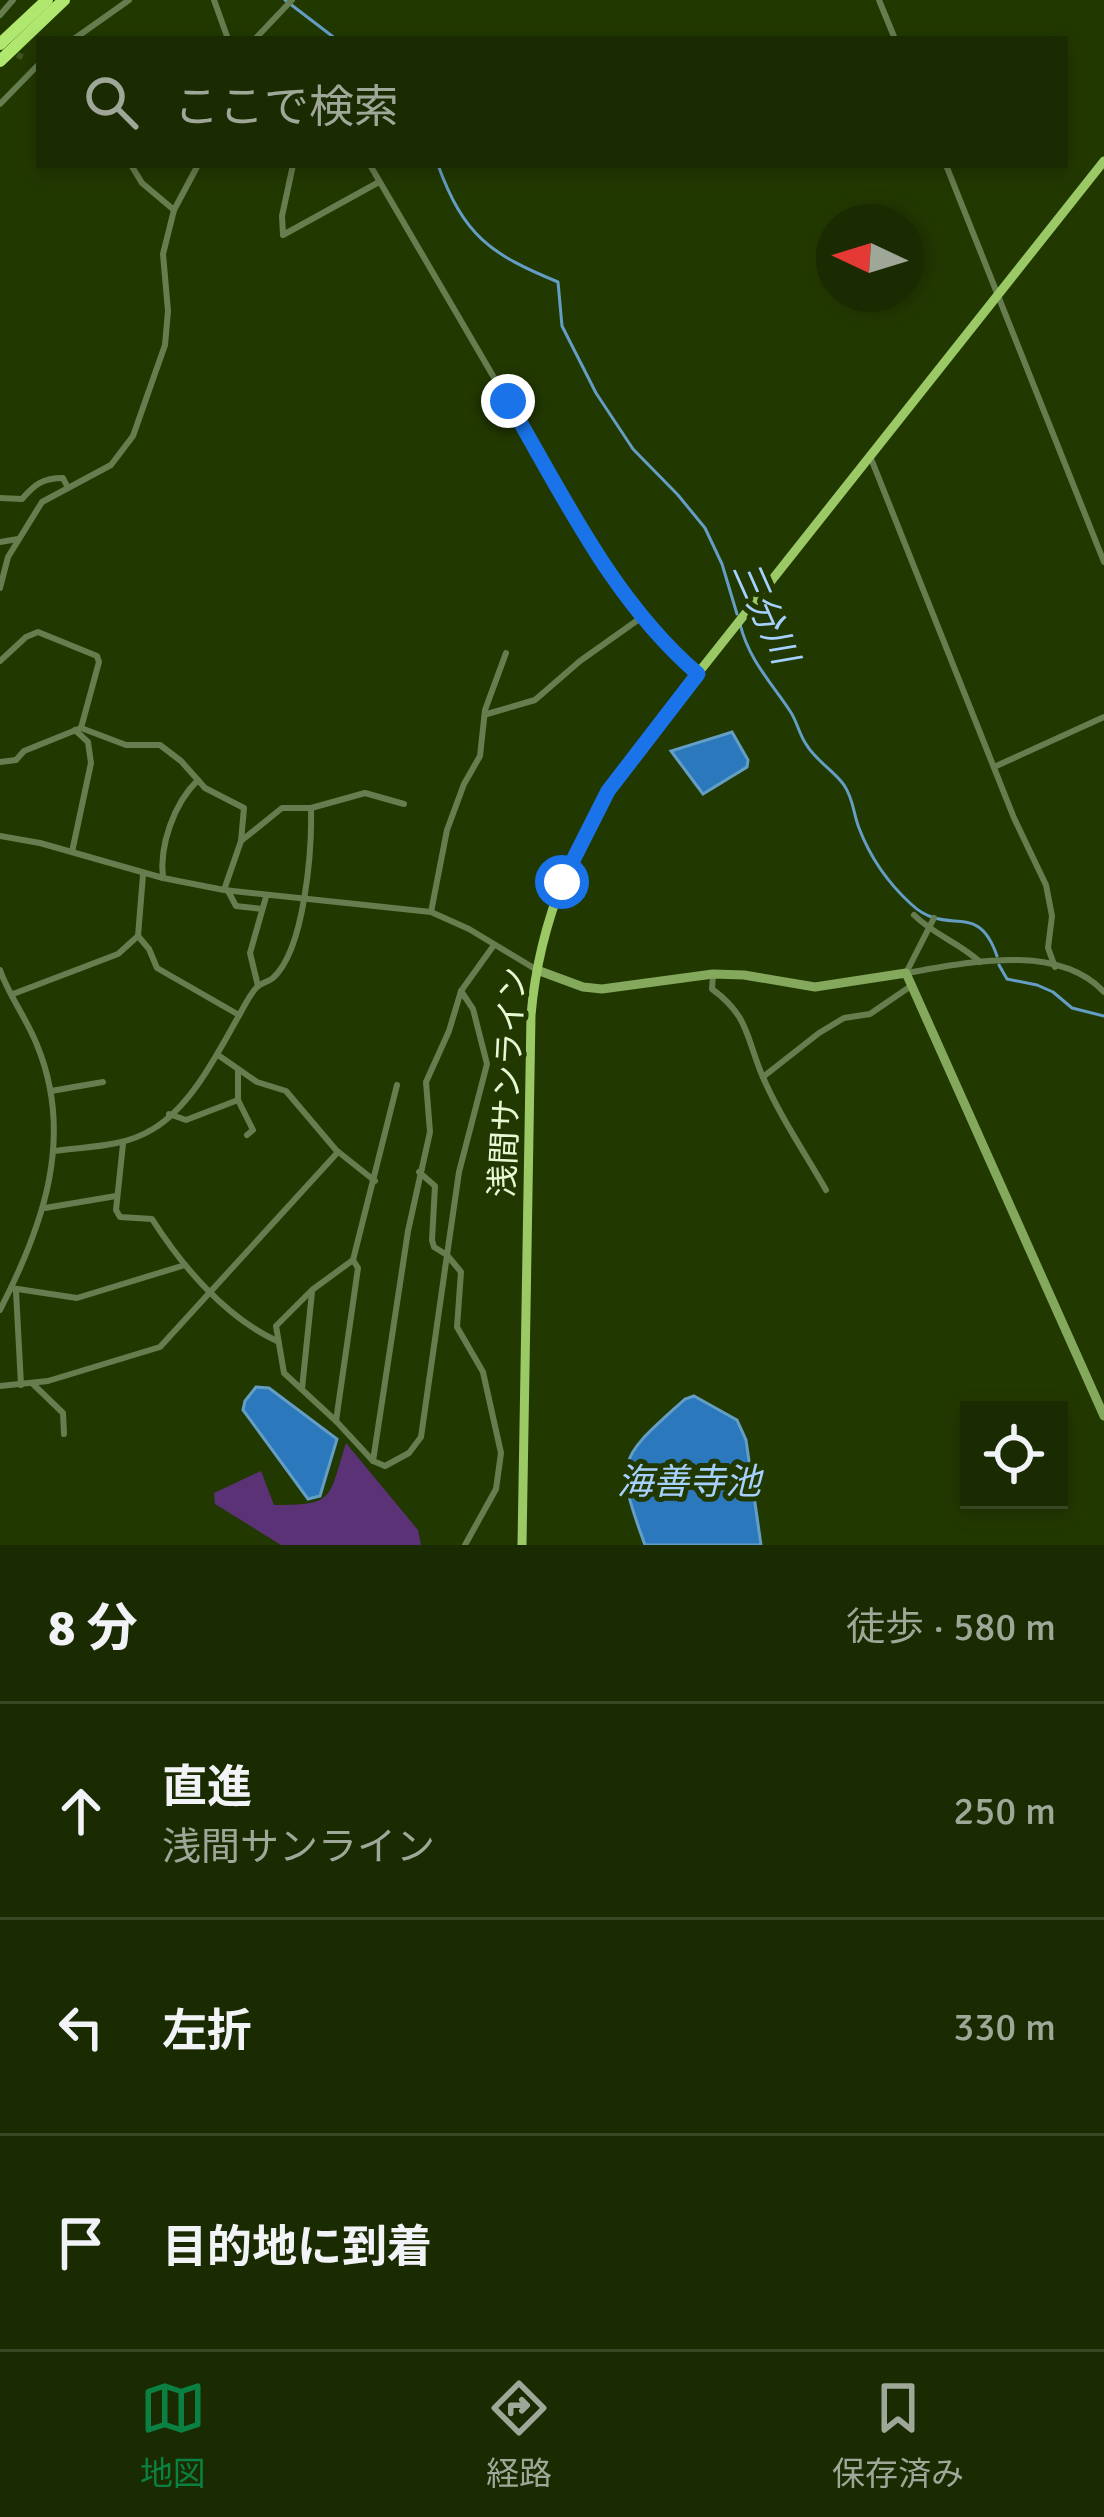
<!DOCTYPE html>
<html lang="ja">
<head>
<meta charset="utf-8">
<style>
  body { margin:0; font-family:Signika,"Noto Sans JP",sans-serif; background:#273610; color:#f1f3f6 }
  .controls { position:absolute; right:36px; bottom:36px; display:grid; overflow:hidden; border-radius:0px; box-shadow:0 6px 18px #0003 }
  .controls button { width:108px; height:108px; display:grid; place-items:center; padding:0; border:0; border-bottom:3px solid #384623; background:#1a2a01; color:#f1f3f6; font:60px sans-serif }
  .compass { position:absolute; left:816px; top:204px; width:108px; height:108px; border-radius:50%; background:#1a2a01; box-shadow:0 6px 18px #0003; rotate:274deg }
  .stop { position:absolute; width:36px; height:36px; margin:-27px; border:9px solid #1a73e8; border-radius:50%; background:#fff }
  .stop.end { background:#1a73e8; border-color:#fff; box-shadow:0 3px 12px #0008 }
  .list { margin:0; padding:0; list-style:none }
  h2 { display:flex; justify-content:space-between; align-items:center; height:156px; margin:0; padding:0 48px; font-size:51px }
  h2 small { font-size:39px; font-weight:400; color:#9fa799 }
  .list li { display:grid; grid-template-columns:78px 1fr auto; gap:36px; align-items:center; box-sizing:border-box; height:216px; padding:0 48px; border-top:3px solid #384623 }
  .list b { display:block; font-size:45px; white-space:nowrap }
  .list p { margin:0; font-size:39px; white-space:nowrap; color:#9fa799 }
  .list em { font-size:39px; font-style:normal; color:#9fa799 }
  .icon { flex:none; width:66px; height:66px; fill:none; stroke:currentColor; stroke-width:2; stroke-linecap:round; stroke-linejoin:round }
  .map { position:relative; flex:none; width:1104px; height:1545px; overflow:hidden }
  .search { position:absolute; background:#1a2a01; box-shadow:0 6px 18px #0003; left:36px; right:36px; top:36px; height:132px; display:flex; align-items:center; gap:30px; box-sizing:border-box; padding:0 42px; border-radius:0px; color:#9fa799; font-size:45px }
  .sheet { height:804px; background:#1a2a01 }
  nav { display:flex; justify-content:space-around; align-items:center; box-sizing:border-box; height:168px; border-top:3px solid #384623; background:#1a2a01; font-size:33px; color:#9fa799 }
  nav a { display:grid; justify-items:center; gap:6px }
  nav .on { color:#0b8043 }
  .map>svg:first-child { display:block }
  .green { fill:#5a3275 }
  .water { fill:#2c78bd; stroke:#649ec4; stroke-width:3 }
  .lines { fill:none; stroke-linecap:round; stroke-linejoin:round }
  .stream { stroke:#649ec4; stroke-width:3 }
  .street-tunnel { stroke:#3f5521; stroke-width:6; stroke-dasharray:6 3; stroke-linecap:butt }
  .street { stroke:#667d4f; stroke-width:6 }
  .secondary { stroke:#84a85c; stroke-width:9 }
  .primary { stroke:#9bc966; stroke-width:9 }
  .highway { stroke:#b0e76e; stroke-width:12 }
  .route { stroke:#1a73e8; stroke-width:15 }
  .labels { text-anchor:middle; stroke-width:10; stroke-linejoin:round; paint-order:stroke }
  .street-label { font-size:33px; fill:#e6f8d4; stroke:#223801 }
  .water-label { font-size:36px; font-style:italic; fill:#a6d1fe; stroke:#223801 }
</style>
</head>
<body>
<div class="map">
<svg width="1104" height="1545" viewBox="0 0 1104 1545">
  <rect width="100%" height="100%" fill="#223801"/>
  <path class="green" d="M346,1443L418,1530L421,1545H281L215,1504L214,1493L261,1471L274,1505C336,1505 328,1499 346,1443Z"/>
  <g class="water">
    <polygon points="732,732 748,760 747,767 703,794 671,751"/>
    <polygon points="256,1387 269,1388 337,1439 320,1496 308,1499 243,1410 245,1401"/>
    <path d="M694,1396L737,1420L746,1440L761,1545H645C613,1458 619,1459 685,1399Z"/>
  </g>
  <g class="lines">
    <g class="stream">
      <polyline points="285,0 336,39"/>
      <path d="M438,165C464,236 490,254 558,282L562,326L596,393L633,449L678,495L705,528L722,564L737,614"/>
      <path d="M740,624C749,660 770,681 790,711C797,721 799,734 806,744C815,760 833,770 844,785C854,800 853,813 859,828C870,857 888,883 911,904C948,939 977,898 997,956"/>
      <polyline points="999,965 1007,979 1037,985 1053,992 1072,1008 1104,1016"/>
    </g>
    <polyline class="street-tunnel" points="9,51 24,58"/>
    <g class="street">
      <polyline points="214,0 228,39"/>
      <polyline points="879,0 895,39"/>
      <polyline points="0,15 13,0"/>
      <polyline points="74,39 129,0"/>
      <polyline points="255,39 292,0"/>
      <polyline points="0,104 39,64"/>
      <polyline points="131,165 142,183 174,210"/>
      <polyline points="293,165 282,216 283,235 379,182"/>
      <polyline points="370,165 608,573 663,644 698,674"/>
      <polyline points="946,165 1104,562"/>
      <polyline points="870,456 1014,818 1046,885 1052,916 1048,948 1055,967"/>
      <path d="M0,498L22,499C35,484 43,478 63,478L68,488"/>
      <polyline points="0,542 18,539"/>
      <polyline points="0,588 8,557 42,502 111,465 133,436 165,345 168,311 163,254 174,210 198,165"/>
      <polyline points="0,661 26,637 38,632 97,656 99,662 81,728"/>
      <polyline points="487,714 535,700 580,661 642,617"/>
      <polyline points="0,762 16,760 24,751 81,728 126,745 160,745 181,761 205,788 244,808 241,841 224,890"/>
      <polyline points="994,767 1104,717"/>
      <polyline points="0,836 40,843 163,878 224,890 431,912 469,929 537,970"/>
      <polyline points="241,841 282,808 311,808 365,793 404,804"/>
      <polyline points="72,852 91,763 88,742 75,730"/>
      <path d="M163,878C159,846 174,803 198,780"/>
      <polyline points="228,891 236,906 262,909"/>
      <polyline points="431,912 447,830 464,784 480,756 485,710 506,653"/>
      <path d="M914,915C934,935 960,943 980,962"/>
      <polyline points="138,936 149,949 157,968 239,1015"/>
      <path d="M0,970C9,996 27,1019 37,1045C75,1137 43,1226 0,1310"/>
      <path d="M906,973C967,963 1057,942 1104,992"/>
      <polyline points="906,973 934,918"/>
      <path d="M713,974L712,989C749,1016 746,1037 762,1075C779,1115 805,1153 826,1190"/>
      <polyline points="258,986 250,953 266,897"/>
      <polyline points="461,991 473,1009 487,1064 459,1172 447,1255 461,1272 457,1327 483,1372 501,1453 496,1489 465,1545"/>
      <polyline points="13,994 118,954 138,936 143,875"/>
      <polyline points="218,1055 257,1082 286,1091 336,1150 375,1181"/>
      <polyline points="238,1069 238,1100 253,1130 247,1135"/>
      <polyline points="763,1077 819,1033 844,1018 870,1014 911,986"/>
      <polyline points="51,1091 103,1082"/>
      <polyline points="169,1114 186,1120 238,1100"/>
      <path d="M123,1144L116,1210L120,1217L152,1219C182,1266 225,1317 277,1341"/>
      <path d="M54,1151C88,1146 122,1148 153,1129C191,1106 216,1056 237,1019C243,1009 249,995 257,987C261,983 268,982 273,978C305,949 312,849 311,808"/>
      <polyline points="45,1208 116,1196"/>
      <polyline points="353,1260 312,1290 276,1326 284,1373 336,1421 358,1268 353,1260 397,1085"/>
      <polyline points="11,1288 77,1298 185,1265"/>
      <polyline points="16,1291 21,1385"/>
      <polyline points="33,1384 63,1413 64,1434"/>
      <polyline points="0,1386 48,1381 160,1347 338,1152"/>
      <polyline points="302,1389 312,1292"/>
      <polyline points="336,1421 373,1461 385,1466 409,1453 421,1437 447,1255 434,1247 432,1240 435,1186 419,1172"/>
      <polyline points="373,1461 408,1231 430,1132 426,1082 449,1031 461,991 494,945"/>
    </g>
    <polyline class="secondary" points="537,970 583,987 602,989 713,974 744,975 815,987 906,973 1104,1416"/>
    <path class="primary" d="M522,1545L531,1015C539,921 577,830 634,754L1104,161"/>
    <g class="highway">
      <polyline points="0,44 47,0"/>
      <polyline points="0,61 64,0"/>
    </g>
  </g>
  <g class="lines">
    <path class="route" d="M508,401C564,497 613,601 698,674L608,791L562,882"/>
  </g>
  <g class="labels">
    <g class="street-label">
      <text transform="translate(507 1082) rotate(-87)" y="12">浅間サンライン</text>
    </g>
    <g class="water-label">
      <text transform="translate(766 612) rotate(66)" y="13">三分川</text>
      <text x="689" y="1494">海善寺池</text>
    </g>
  </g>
</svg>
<div class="controls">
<button><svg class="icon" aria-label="locate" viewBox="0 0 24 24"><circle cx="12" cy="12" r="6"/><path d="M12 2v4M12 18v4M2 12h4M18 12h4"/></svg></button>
</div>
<svg class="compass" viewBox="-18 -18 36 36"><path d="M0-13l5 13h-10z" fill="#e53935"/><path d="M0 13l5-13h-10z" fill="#9fa799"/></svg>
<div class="stop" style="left:562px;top:882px"></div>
<div class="stop end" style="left:508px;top:401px"></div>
<div class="search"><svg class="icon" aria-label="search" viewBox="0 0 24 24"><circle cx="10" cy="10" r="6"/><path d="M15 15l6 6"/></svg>ここで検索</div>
</div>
<section class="sheet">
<h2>8 分<small>徒歩 · 580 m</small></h2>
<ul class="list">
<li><svg class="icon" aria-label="ahead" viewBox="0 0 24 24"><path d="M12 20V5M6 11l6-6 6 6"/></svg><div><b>直進</b><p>浅間サンライン</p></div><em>250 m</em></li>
<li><svg class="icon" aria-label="left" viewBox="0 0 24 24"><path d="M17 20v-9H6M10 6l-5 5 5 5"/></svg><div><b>左折</b></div><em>330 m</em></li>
<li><svg class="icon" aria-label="arrive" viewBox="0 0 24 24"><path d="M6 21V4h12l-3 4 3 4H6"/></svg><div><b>目的地に到着</b></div></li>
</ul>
</section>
<nav>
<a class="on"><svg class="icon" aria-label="map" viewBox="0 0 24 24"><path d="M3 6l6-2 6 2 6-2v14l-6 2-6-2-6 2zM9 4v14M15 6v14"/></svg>地図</a>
<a><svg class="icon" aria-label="directions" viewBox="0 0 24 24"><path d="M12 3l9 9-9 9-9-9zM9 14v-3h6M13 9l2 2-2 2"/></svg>経路</a>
<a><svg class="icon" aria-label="saved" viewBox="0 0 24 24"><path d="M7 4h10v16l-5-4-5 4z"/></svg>保存済み</a>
</nav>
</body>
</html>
